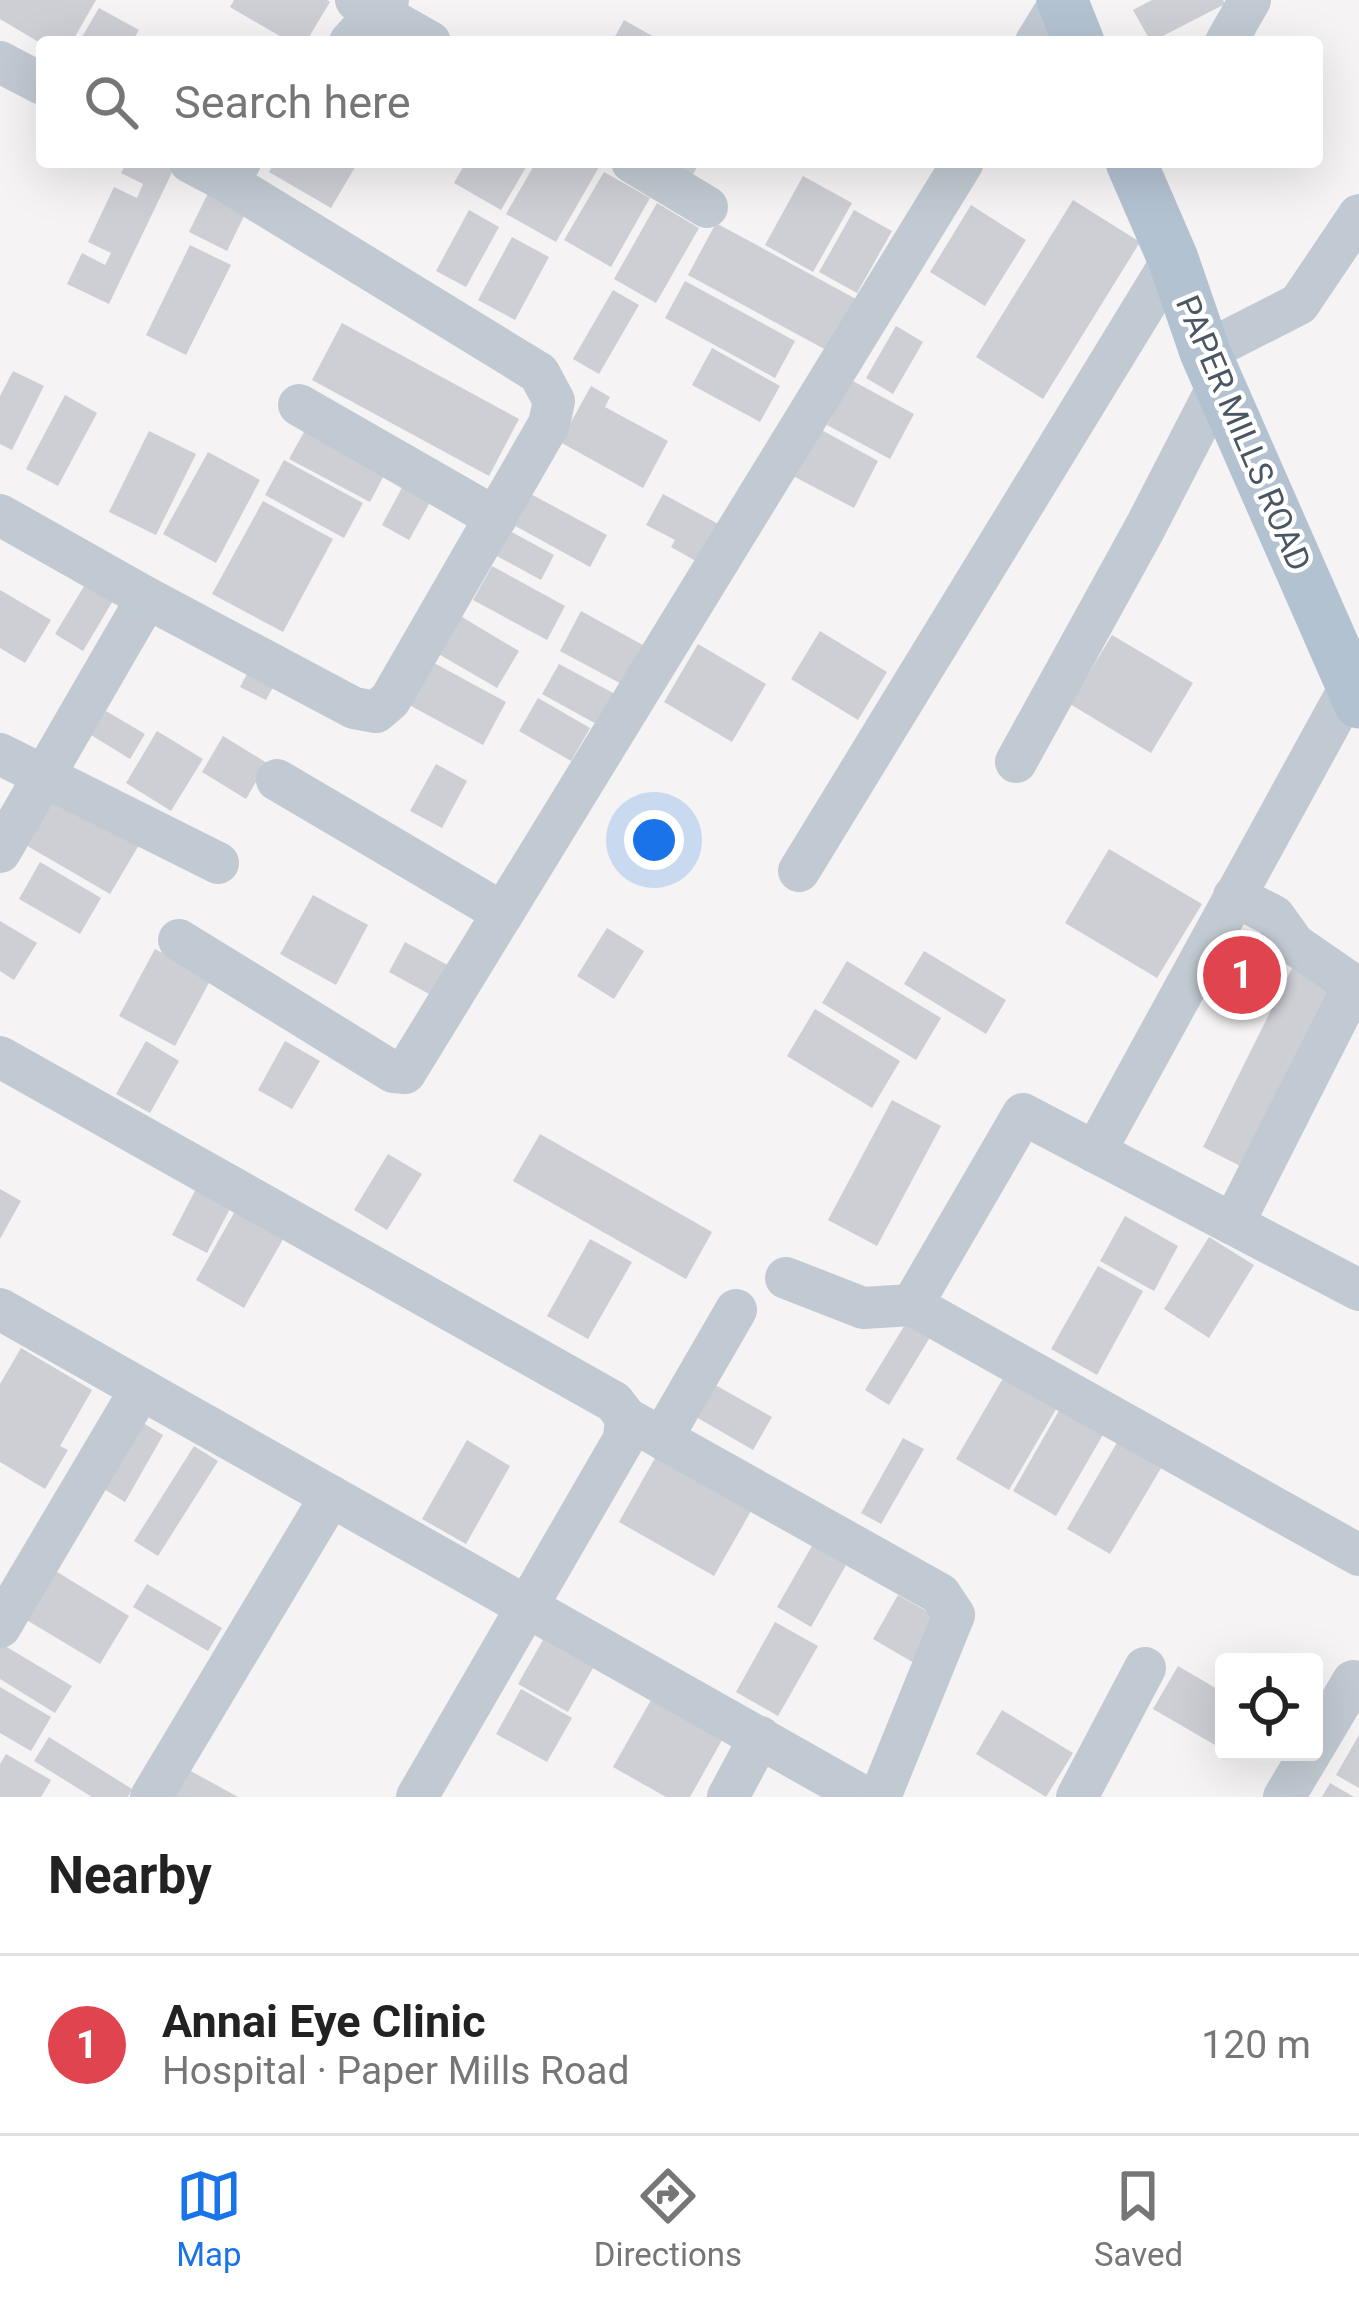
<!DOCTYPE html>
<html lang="en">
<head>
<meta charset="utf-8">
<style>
  body { margin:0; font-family:Roboto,sans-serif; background:#f6f6f6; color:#222 }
  .controls { position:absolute; right:36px; bottom:36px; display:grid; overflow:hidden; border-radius:12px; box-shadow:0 12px 48px #0002 }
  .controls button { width:108px; height:108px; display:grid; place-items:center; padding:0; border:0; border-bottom:3px solid #e0e0e0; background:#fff; color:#222; font:60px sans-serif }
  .you { position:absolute; left:654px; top:840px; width:42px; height:42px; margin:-30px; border:9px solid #fff; border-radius:50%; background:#1a73e8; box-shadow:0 0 0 18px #1a73e833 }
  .badge { display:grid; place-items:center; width:78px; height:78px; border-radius:50%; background:#1a73e8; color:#fff; font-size:39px; font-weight:700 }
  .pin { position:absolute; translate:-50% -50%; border:6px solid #fff; box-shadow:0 3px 12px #0006 }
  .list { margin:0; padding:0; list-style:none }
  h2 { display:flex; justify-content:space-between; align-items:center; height:156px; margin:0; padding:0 48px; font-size:51px }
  h2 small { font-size:39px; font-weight:400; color:#767676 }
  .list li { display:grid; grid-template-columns:78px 1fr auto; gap:36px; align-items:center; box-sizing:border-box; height:180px; padding:0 48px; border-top:3px solid #e0e0e0 }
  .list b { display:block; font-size:45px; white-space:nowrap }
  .list p { margin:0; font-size:39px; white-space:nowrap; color:#767676 }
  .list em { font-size:39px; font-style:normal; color:#767676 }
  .icon { flex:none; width:66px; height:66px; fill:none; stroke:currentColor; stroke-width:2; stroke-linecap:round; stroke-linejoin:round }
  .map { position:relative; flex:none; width:1359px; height:1797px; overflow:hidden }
  .search { position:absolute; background:#fff; box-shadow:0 12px 48px #0002; left:36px; right:36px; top:36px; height:132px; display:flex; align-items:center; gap:30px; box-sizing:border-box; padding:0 42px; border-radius:12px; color:#767676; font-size:45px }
  .sheet { height:336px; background:#fff }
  nav { display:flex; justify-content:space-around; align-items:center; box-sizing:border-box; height:168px; border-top:3px solid #e0e0e0; background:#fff; font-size:33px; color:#767676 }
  nav a { display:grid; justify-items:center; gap:6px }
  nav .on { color:#1a73e8 }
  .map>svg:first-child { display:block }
  .building { fill:#cdcfd5 }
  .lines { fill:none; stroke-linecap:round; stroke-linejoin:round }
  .minor { stroke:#c1cad2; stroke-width:42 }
  .major { stroke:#b3c2d1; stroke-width:51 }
  .labels { text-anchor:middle; stroke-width:9; stroke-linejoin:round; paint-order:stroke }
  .street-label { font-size:33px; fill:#4a5661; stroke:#fff }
</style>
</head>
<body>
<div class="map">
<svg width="1359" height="1797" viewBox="0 0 1359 1797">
  <rect width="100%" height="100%" fill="#f5f3f3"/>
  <g class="building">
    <polygon points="0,0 96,0 72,42 42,44 0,19"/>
    <polygon points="234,0 327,0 330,2 306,42 290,42 230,7"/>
    <polygon points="1152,0 1223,0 1225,4 1151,42 1133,10"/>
    <polygon points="99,8 139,30 132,42 79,42"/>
    <polygon points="624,20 663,42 612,42"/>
    <polygon points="127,162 177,162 109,304 67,284 82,253 105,265 111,253 88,242 114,187 137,198 143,184 121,173"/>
    <polygon points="275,162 358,162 331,208 269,172"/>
    <polygon points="466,162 529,162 501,210 454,183"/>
    <polygon points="536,162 590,162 599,167 556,242 506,214"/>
    <polygon points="643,162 700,162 686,187"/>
    <polygon points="604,172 650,198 611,267 564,240"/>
    <polygon points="803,176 852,203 813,272 765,245"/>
    <polygon points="212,185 250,204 227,251 189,232"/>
    <polygon points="1073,200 1140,242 1043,399 976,357"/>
    <polygon points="657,203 699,228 656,303 614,279"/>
    <polygon points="971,205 1026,240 985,306 930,272"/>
    <polygon points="469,210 499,227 466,287 436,271"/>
    <polygon points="854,210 892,231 857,293 819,272"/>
    <polygon points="716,223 856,299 828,351 688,275"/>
    <polygon points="512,237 549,257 515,320 478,300"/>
    <polygon points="190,245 231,265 186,355 146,335"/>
    <polygon points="685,281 795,341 775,378 665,318"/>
    <polygon points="613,290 639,305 599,374 573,359"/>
    <polygon points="342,323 519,419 489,476 312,380"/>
    <polygon points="896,326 923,342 893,394 866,378"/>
    <polygon points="712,348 780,386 760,422 692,385"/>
    <polygon points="13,371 44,386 12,450 0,444 0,396"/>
    <polygon points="851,380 914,414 890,459 827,425"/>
    <polygon points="591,386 610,397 605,407 668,441 643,488 560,442"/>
    <polygon points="65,395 97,413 58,486 26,469"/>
    <polygon points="309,423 389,466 370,502 289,459"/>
    <polygon points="818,428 878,461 854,508 793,476"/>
    <polygon points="149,431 196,454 156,535 109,512"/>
    <polygon points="208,452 260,480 216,563 163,534"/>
    <polygon points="284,460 363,503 344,538 265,495"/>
    <polygon points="405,482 433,497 409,540 382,525"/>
    <polygon points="527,492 607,535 590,567 510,523"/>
    <polygon points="663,494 724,527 703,565 671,547 675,540 646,525"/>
    <polygon points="263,501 333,539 283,632 212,594"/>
    <polygon points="508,530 554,555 541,580 495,555"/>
    <polygon points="492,566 565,606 547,640 473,600"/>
    <polygon points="92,573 120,589 83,651 55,634"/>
    <polygon points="0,590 51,620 25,663 0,648"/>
    <polygon points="452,611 519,651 497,688 430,649"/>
    <polygon points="581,611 650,649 629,688 560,651"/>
    <polygon points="820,631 887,672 858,720 791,679"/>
    <polygon points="1112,635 1193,683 1151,753 1070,704"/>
    <polygon points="698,644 766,684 732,742 664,702"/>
    <polygon points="256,657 282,671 266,700 240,687"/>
    <polygon points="423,657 506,702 483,745 400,700"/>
    <polygon points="559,664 617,695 600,726 542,694"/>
    <polygon points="538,698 590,728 571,761 519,731"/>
    <polygon points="106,711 145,734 130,759 91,735"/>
    <polygon points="157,731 203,759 171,811 126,783"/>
    <polygon points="223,736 267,763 246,799 202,772"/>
    <polygon points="436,764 467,781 442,828 410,811"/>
    <polygon points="52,795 139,845 110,894 24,844"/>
    <polygon points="1109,849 1202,904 1157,978 1065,923"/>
    <polygon points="40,862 101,898 80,934 19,899"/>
    <polygon points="313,895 368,925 336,985 280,954"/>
    <polygon points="0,921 37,943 14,980 0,971"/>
    <polygon points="607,928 644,951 614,999 577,976"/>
    <polygon points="405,942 455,969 438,999 389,972"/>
    <polygon points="155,949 211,979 175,1046 119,1016"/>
    <polygon points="924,951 1006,1000 986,1034 904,984"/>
    <polygon points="847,961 941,1018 916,1060 822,1003"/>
    <polygon points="1294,964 1341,988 1250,1171 1203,1147"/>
    <polygon points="815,1009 900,1061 872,1108 787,1056"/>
    <polygon points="146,1041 179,1061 150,1113 116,1094"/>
    <polygon points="285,1041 320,1061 292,1109 258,1090"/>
    <polygon points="892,1100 941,1126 877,1246 828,1220"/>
    <polygon points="540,1134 712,1232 686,1279 513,1181"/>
    <polygon points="388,1154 422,1174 387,1230 354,1210"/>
    <polygon points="198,1185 233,1203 207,1253 172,1235"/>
    <polygon points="0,1189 21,1201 0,1239"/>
    <polygon points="238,1206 286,1234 244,1308 196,1280"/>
    <polygon points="1125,1216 1178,1246 1154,1291 1100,1261"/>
    <polygon points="1209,1237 1254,1265 1209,1338 1164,1309"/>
    <polygon points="590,1239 632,1262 588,1339 547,1316"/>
    <polygon points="1098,1266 1143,1291 1097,1375 1051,1349"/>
    <polygon points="914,1310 938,1324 889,1405 865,1390"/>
    <polygon points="21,1348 92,1390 60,1446 68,1450 45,1489 0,1462 0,1384"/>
    <polygon points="1013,1361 1066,1392 1009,1490 956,1459"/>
    <polygon points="703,1378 772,1417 753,1450 684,1410"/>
    <polygon points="1065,1400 1108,1426 1056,1516 1013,1491"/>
    <polygon points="143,1423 163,1435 125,1502 104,1489"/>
    <polygon points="1126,1427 1170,1453 1110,1554 1067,1529"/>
    <polygon points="903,1438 924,1449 881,1524 861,1513"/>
    <polygon points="467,1440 510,1466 466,1544 422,1519"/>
    <polygon points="664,1442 759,1497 714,1576 619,1522"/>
    <polygon points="194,1446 218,1461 158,1556 134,1541"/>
    <polygon points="820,1532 854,1551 811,1627 777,1607"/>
    <polygon points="49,1567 129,1616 100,1664 20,1616"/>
    <polygon points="147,1584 222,1628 208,1651 133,1607"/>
    <polygon points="898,1595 946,1622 921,1667 873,1639"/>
    <polygon points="775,1622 818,1646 778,1716 736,1692"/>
    <polygon points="543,1640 593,1668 568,1712 518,1684"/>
    <polygon points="0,1643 72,1686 55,1713 0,1679"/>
    <polygon points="1178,1666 1224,1693 1222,1749 1153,1709"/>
    <polygon points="0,1687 51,1717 31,1751 0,1733"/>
    <polygon points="521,1689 572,1718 547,1762 496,1734"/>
    <polygon points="651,1700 722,1740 690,1797 666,1797 613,1767"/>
    <polygon points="1002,1710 1073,1753 1046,1797 976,1754"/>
    <polygon points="1359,1735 1359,1788 1336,1775"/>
    <polygon points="49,1737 132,1789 128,1797 92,1797 34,1761"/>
    <polygon points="6,1754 51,1780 41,1797 0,1797 0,1764"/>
    <polygon points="178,1764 238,1797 159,1797"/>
    <polygon points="1330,1783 1354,1797 1322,1797"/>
  </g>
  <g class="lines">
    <g class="minor">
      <polyline points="356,0 430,42"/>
      <polyline points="350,42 388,0"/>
      <polyline points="1036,42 1062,0"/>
      <polyline points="1226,42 1250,0"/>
      <polyline points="0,62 42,84"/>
      <polyline points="190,162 224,180 240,162"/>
      <polyline points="632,162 707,207"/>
      <polyline points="1205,352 1299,304 1359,215"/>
      <polyline points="299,405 496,518"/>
      <polyline points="0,515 147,598 0,852"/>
      <polyline points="147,598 354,708 376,712 390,700 549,424 554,401 539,373 224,180"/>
      <polyline points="0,754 218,863"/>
      <polyline points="1016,762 1146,526 1219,384"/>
      <polyline points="277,780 503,913 963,162"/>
      <polyline points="799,871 1173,259"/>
      <polyline points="179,940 393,1072 405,1073 503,913"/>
      <polyline points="0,1057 614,1402 626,1418 624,1439 417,1797"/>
      <polyline points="1095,1152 1351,685"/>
      <polyline points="1233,1224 1349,995 1346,980 1294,944 1274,916 1234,896"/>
      <polyline points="786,1278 863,1308 912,1305"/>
      <polyline points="1359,1290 1023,1114 912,1305 1359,1555"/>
      <polyline points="0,1309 141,1389 0,1627"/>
      <polyline points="141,1389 864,1797"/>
      <polyline points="626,1418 940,1594 954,1615 880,1797"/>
      <polyline points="662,1438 736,1310"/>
      <polyline points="1314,1747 1353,1681"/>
      <polyline points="151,1797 331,1496"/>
      <polyline points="728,1797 760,1737"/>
      <polyline points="1077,1797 1145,1668"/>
      <polyline points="1284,1797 1311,1752"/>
    </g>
    <g class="major">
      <polyline points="1062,0 1079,42"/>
      <polyline points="1131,162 1173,259 1205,352 1359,703"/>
    </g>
  </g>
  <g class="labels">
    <g class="street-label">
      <text transform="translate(1244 433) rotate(67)" y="12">PAPER MILLS ROAD</text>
    </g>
  </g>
</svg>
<div class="controls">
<button><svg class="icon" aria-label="locate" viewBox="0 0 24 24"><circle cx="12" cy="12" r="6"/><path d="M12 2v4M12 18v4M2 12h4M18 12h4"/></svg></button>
</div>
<div class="you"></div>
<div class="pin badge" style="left:1242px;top:975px;background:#e0444e">1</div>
<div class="search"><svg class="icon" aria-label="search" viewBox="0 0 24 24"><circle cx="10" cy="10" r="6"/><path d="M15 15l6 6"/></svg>Search here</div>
</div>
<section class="sheet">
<h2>Nearby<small></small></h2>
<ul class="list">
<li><span class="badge" style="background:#e0444e">1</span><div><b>Annai Eye Clinic</b><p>Hospital · Paper Mills Road</p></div><em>120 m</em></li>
</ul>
</section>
<nav>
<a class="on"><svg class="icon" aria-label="map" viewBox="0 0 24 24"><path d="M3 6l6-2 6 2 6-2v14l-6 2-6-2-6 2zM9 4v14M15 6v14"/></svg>Map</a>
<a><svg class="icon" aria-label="directions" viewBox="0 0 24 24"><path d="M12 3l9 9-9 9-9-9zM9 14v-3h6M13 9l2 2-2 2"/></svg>Directions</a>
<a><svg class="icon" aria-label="saved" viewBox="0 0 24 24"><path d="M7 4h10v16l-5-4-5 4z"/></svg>Saved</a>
</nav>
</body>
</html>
